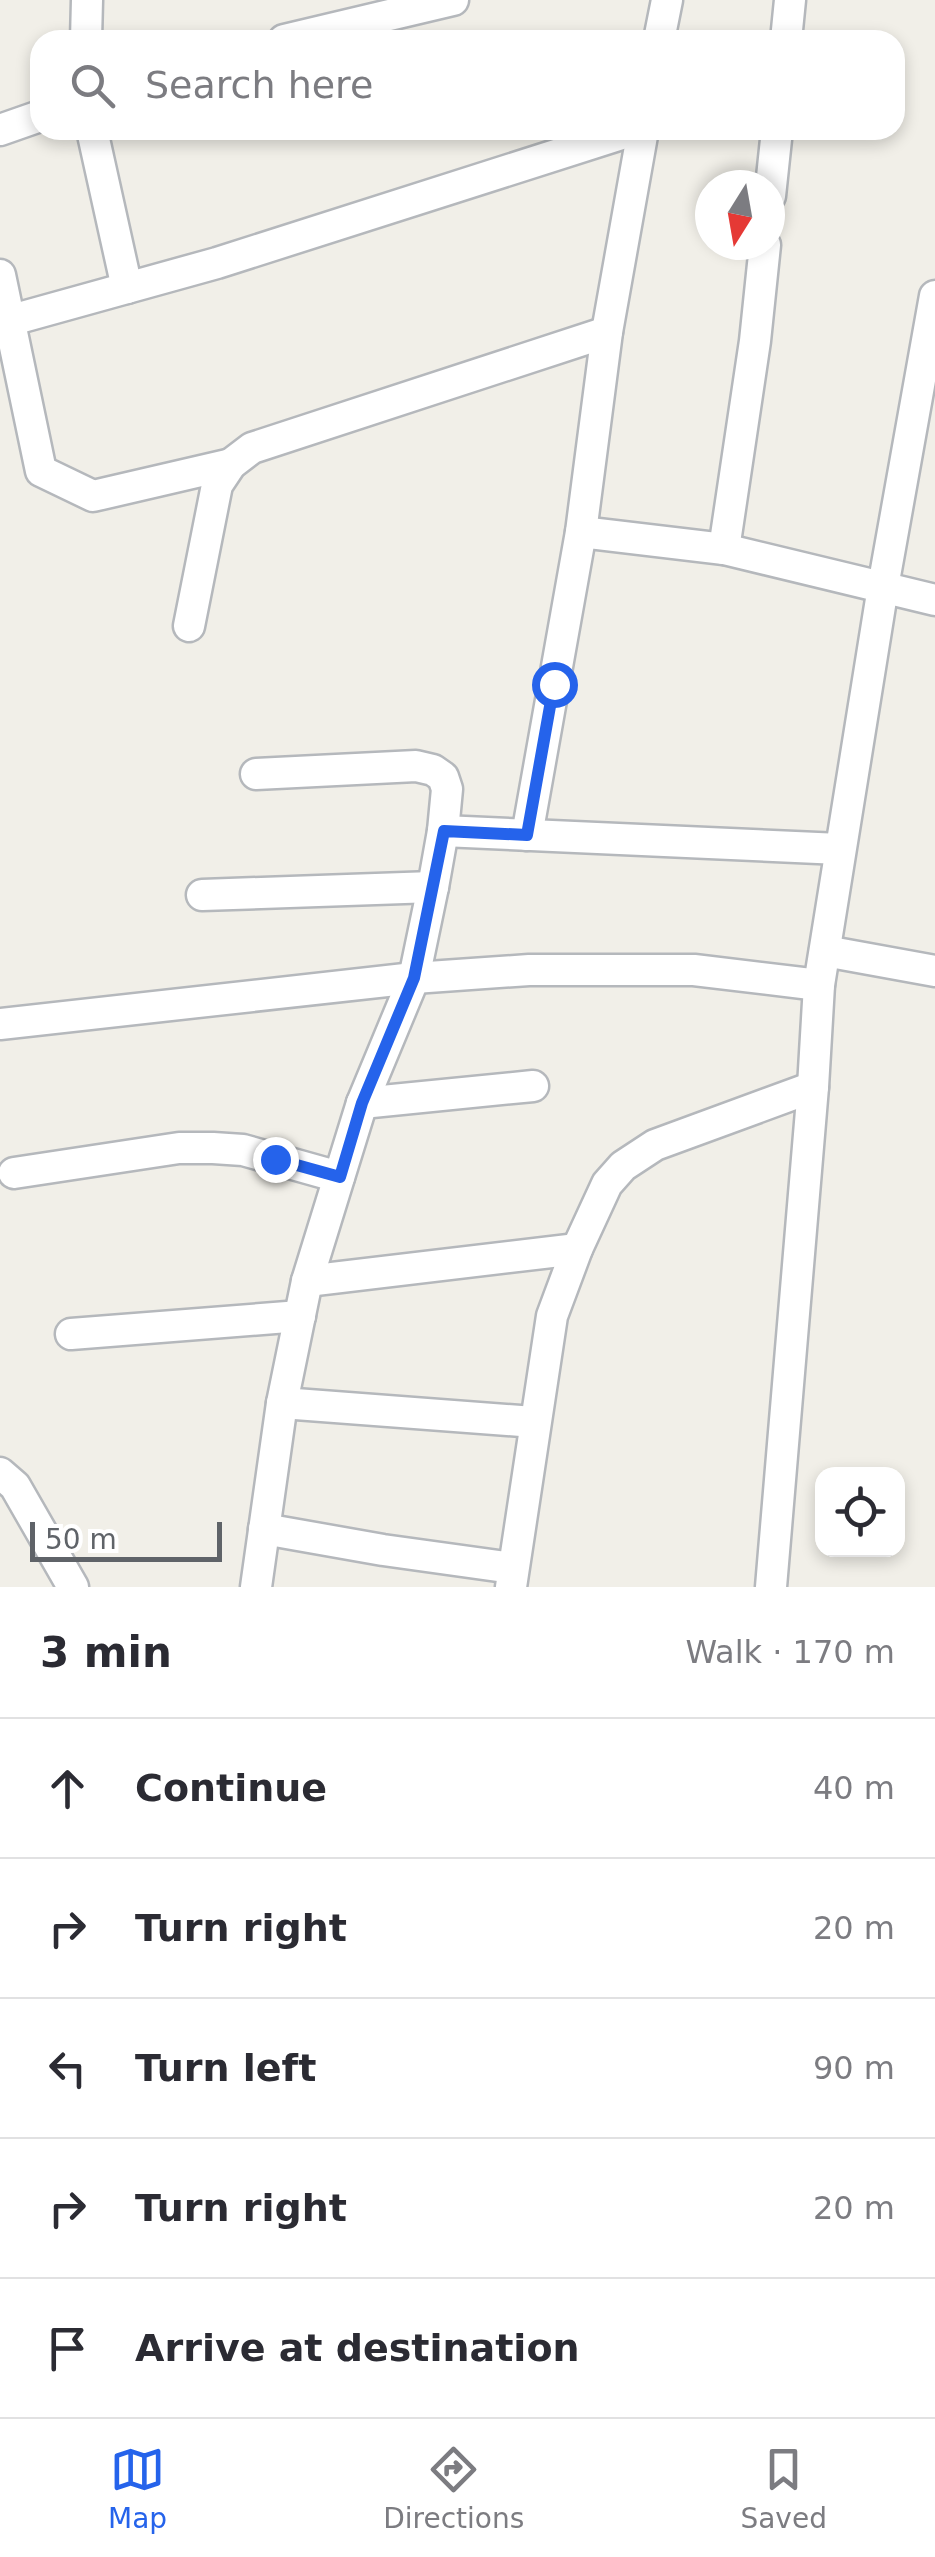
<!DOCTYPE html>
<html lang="en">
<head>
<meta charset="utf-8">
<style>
  body { margin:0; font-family:"DejaVu Sans",sans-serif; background:#f2f2f3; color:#2b2b33 }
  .controls { position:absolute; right:30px; bottom:30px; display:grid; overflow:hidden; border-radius:20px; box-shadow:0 5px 15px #0003 }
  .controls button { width:90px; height:90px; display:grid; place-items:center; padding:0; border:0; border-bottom:2px solid #e1e1e2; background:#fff; color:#2b2b33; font:50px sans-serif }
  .compass { position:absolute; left:695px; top:170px; width:90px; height:90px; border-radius:50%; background:#fff; box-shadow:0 5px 15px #0003; rotate:191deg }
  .scale { position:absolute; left:30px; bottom:25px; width:192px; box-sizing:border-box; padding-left:10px; border:5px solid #5f6368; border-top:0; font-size:28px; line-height:35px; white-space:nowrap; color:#5f6368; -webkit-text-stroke:8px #fff; paint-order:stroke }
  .stop { position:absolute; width:30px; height:30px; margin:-22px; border:8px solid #2563eb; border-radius:50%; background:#fff }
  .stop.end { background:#2563eb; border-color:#fff; box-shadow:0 2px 10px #0008 }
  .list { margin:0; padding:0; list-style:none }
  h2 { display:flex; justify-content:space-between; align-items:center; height:130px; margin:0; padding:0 40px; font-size:42px }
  h2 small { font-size:32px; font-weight:400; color:#7c7c81 }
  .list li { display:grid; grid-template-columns:65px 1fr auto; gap:30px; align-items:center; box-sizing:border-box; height:140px; padding:0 40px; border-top:2px solid #e1e1e2 }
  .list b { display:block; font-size:38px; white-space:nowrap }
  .list em { font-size:32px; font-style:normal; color:#7c7c81 }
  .icon { flex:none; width:55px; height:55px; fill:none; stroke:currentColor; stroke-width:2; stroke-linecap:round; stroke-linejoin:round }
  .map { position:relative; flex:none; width:935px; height:1587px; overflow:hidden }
  .search { position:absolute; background:#fff; box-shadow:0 5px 15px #0003; left:30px; right:30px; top:30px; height:110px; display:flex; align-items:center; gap:25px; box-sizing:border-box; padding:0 35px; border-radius:30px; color:#7c7c81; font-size:38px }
  .sheet { height:830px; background:#fff }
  nav { display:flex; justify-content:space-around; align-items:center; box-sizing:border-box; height:140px; border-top:2px solid #e1e1e2; background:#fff; font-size:28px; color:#7c7c81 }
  nav a { display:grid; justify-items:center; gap:5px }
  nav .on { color:#2563eb }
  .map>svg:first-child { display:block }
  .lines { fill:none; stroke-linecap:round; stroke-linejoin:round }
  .street-casing { stroke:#b5b8bc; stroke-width:35 }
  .street { stroke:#fff; stroke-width:30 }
  .route { stroke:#2563eb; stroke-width:12 }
</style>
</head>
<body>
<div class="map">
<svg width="935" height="1587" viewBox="0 0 935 1587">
  <rect width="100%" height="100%" fill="#f1efe8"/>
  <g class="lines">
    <defs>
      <g id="street">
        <polyline points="86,40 87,0"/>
        <polyline points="284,40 453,0"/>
        <polyline points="659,40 667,0"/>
        <polyline points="786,40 790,0"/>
        <polyline points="0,130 40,116"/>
        <polyline points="92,130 127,288"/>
        <polyline points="770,196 777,130"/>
        <polyline points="0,275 41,471 93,496 231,464"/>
        <polyline points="8,321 217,263 634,130"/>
        <polyline points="581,532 724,549 935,600"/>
        <polyline points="724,549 755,341 765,245"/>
        <polyline points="189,626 217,485 231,464 252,448 607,332"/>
        <polyline points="443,831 840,849"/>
        <polyline points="527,835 581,532 607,332 643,130"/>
        <polyline points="202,895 433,887"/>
        <polyline points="825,951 935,971"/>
        <polyline points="0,1024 414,978 529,970 694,970 819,985"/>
        <polyline points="362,1103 533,1086"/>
        <polyline points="14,1173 179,1148 213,1148 243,1150 339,1177"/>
        <polyline points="307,1281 577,1249"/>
        <polyline points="71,1334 300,1316"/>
        <polyline points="282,1403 534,1422"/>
        <polyline points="0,1473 15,1486 73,1587"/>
        <polyline points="264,1529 383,1550 512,1568"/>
        <polyline points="256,1587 282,1403 307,1281 362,1103 414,978 433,887 443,831 447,789 443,777 433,770 416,766 256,774"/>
        <polyline points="511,1587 552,1316 577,1249 607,1184 623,1166 655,1145 813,1087"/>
        <polyline points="771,1587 813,1087 819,985 883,587 935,296"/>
      </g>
    </defs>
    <use href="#street" class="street-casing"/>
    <use href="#street" class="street"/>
  </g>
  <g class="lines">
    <polyline class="route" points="275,1159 340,1177 362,1103 414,978 444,831 527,835 554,684"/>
  </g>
</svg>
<div class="controls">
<button><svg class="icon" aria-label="locate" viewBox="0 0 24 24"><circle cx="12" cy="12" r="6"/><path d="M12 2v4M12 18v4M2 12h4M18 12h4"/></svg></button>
</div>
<svg class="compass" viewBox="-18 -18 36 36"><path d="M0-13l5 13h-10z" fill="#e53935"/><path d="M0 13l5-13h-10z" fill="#7c7c81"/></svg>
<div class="scale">50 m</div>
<div class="stop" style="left:554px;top:684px"></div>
<div class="stop end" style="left:275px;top:1159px"></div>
<div class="search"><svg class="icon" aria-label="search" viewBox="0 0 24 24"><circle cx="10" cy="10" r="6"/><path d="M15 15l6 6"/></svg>Search here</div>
</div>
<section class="sheet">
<h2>3 min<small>Walk · 170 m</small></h2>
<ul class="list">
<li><svg class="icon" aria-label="ahead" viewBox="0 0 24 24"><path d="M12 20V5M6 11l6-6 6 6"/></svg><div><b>Continue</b></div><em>40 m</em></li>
<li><svg class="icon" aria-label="right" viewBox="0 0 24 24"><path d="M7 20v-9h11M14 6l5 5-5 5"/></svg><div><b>Turn right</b></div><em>20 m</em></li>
<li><svg class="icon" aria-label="left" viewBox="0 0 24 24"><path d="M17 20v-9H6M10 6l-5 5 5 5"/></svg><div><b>Turn left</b></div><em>90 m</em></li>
<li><svg class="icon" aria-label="right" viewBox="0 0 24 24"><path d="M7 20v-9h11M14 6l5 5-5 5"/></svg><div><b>Turn right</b></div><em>20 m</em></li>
<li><svg class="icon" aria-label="arrive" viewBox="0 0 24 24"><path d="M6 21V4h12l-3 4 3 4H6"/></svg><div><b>Arrive at destination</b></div></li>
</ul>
</section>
<nav>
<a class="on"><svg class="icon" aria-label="map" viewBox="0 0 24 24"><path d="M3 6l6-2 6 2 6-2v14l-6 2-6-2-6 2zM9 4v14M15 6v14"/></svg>Map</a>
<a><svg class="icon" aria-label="directions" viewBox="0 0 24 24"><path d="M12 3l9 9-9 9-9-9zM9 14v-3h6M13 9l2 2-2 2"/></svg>Directions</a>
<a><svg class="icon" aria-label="saved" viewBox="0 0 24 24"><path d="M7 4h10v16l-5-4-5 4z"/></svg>Saved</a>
</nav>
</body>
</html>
